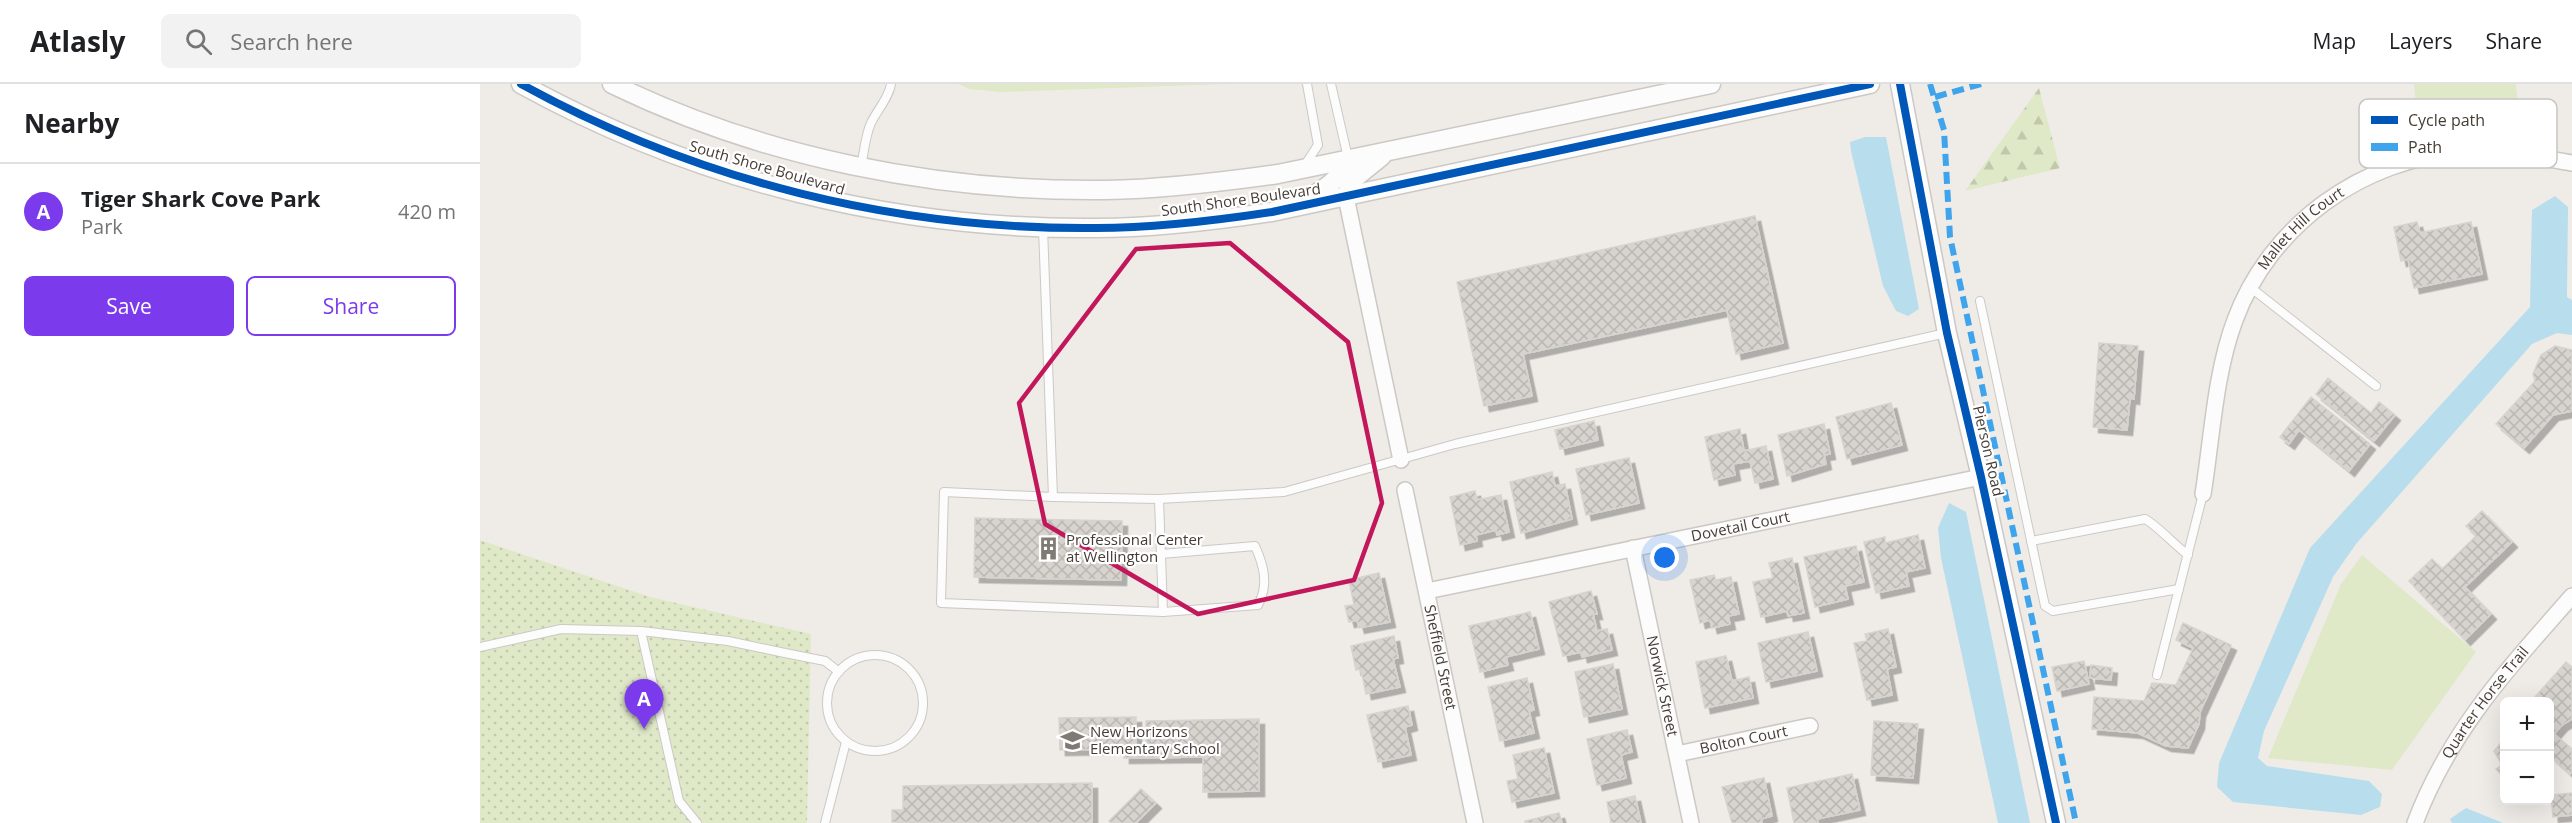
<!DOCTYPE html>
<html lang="en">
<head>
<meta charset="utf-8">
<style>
  body { margin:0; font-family:"Open Sans",sans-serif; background:#f2f2f2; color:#202124 }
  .controls { position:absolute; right:18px; bottom:18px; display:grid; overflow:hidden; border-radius:9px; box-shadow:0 6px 24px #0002 }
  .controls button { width:54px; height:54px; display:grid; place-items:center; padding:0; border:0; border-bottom:2px solid #e0e0e0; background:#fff; color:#202124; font:30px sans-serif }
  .you { position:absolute; left:1185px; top:474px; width:21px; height:21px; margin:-15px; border:4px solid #fff; border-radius:50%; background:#1a73e8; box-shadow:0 0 0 9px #1a73e833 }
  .badge { display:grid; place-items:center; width:39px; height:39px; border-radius:50%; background:#7c3aed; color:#fff; font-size:20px; font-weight:700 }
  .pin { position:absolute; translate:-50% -50px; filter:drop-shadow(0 2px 3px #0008) }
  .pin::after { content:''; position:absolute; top:32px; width:21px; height:18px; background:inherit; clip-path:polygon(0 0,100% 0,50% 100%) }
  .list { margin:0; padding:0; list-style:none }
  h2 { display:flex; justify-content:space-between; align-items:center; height:78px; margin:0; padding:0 24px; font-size:26px }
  h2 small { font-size:20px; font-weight:400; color:#757577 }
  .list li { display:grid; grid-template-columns:39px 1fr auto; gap:18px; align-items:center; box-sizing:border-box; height:96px; padding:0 24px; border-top:2px solid #e0e0e0 }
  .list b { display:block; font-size:22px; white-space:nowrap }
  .list p { margin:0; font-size:20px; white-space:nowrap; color:#757577 }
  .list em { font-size:20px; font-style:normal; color:#757577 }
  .actions { display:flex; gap:12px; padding:18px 24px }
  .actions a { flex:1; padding:14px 0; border:2px solid #7c3aed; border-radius:9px; text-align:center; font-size:21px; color:#7c3aed }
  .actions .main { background:#7c3aed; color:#fff }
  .icon { flex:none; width:33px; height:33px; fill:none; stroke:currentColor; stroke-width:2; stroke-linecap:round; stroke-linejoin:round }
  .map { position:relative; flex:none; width:2092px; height:739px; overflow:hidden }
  header { display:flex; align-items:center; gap:36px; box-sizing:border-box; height:84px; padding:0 30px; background:#fff; border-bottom:2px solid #e0e0e0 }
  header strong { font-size:28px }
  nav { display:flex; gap:33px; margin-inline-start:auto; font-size:21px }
  .search { width:420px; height:54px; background:#f2f2f2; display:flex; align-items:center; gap:15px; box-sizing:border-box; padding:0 21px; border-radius:9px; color:#757577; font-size:22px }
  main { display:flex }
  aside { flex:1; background:#fff }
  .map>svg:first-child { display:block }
  .green { fill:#dfe9c8 }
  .forest { fill:url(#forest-firs) }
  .park { fill:url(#park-dots) }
  .water { fill:#b8dded }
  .building { fill:url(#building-cross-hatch); stroke:#d7d3ce; stroke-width:1.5; filter:url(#shadow) }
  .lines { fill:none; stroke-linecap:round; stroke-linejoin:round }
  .service-casing { stroke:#ccc8c4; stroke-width:10 }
  .minor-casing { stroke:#ccc8c4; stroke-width:18 }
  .tertiary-casing { stroke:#ccc8c4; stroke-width:21 }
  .service { stroke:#fdfcfc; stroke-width:8 }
  .minor { stroke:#fdfcfc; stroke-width:15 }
  .tertiary { stroke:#fdfcfc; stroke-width:18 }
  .quiet { stroke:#3fa4eb; stroke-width:6; stroke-dasharray:12 6; stroke-linecap:butt }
  .cycleway-casing { stroke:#fff; stroke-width:11 }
  .cycleway { stroke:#0057b8; stroke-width:8 }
  .marked { fill:none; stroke:#c2185b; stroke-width:4.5; stroke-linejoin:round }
  .labels { text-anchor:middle; stroke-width:4.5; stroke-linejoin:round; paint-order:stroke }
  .street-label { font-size:15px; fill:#453d35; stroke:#fff }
  .poi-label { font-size:15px; fill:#453d35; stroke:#fff; text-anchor:start }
  .key { fill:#fff; stroke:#c7c5c2; stroke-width:1.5 }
  .key-label { font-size:16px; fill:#453d35 }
</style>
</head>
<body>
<header>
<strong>Atlasly</strong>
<div class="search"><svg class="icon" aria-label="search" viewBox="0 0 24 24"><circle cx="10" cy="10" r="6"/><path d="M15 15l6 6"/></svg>Search here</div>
<nav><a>Map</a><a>Layers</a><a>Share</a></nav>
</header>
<main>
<aside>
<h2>Nearby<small></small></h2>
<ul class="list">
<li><span class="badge">A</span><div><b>Tiger Shark Cove Park</b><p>Park</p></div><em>420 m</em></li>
</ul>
<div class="actions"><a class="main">Save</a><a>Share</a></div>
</aside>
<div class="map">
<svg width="2092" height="739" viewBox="0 0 2092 739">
  <defs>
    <pattern id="forest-firs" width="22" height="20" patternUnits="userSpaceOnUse" patternTransform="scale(1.5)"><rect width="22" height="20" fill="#dfe9c8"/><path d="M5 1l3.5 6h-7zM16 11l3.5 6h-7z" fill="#c1c9ac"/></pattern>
    <pattern id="park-dots" width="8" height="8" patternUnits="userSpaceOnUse" patternTransform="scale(1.5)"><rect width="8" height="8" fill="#dfe9c8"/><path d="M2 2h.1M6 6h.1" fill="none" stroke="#c1c9ac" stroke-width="1.8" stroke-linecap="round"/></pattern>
    <pattern id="building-cross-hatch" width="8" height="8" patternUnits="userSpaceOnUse" patternTransform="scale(1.5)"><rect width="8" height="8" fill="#d7d3cf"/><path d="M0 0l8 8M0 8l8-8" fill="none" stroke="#bab6b2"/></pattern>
    <filter id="shadow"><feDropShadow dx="5.5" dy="5.5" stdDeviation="0" flood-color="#0004"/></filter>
  </defs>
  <rect width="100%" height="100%" fill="#efece8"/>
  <g class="green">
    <polygon points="479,0 747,0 521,8 489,5"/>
    <polygon points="1934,0 2036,0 2038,24 1937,31"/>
    <polygon points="1882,471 1996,568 1912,686 1788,674 1861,500"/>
  </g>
  <polygon class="forest" points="1559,4 1580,84 1485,107"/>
  <polygon class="park" points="0,456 170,513 331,550 327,739 0,739"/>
  <g class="water">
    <polygon points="1385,53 1406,53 1439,225 1428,232 1416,227 1403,202 1371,67 1370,58"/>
    <polygon points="2075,112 2088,123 2087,213 2092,216 2092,251 2077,249 2052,260 1876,460 1853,493 1784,647 1778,674 1787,682 1889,697 1902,710 1900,723 1881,731 1753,718 1737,703 1739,679 1830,464 2050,223 2052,126"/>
    <polygon points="1469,419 1486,428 1550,739 1518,739 1461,474 1458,444"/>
    <polygon points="1986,724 2023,739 1972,739 1970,735"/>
  </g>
  <g class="building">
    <polygon points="1275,132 1303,259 1256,270 1247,226 1043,270 1052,312 1004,322 977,198"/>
    <polygon points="1937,138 1940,149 1991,138 2002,190 1934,204 1928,175 1921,177 1914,143"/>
    <polygon points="1619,259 1658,262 1654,315 1650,314 1647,346 1613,343"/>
    <polygon points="2075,262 2092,266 2092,327 2073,331 2044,364 2016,340 2055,297 2053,290 2061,271"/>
    <polygon points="1848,294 1891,329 1899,318 1915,331 1894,357 1836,310"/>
    <polygon points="1831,313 1890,360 1869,387 1819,346 1809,360 1800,353"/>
    <polygon points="1411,319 1422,361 1367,375 1356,333"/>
    <polygon points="1114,337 1118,356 1080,365 1075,346"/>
    <polygon points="1344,340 1350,370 1344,371 1346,380 1307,392 1298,351"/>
    <polygon points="1260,345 1264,367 1286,362 1293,395 1275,399 1270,377 1253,380 1255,391 1234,396 1225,353"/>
    <polygon points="1149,374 1159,419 1106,431 1096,385"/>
    <polygon points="1072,388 1075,402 1085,400 1092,435 1041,449 1030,398"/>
    <polygon points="995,407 997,416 1021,411 1029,448 1017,451 1016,446 996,451 997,457 980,461 970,413"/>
    <polygon points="2002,427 2032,458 1985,503 2011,530 1985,556 1929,497 1952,475 1962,485 1996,452 1986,442"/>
    <polygon points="495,434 642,437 641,496 494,493"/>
    <polygon points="1438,451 1445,484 1426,488 1429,502 1396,509 1384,458 1405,453 1405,459"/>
    <polygon points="1376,462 1384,498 1365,502 1368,515 1335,523 1324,473"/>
    <polygon points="1312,474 1324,529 1308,532 1307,527 1281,533 1273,498 1293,494 1289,479"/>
    <polygon points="899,489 910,538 879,544 877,536 869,538 865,522 874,521 869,496"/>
    <polygon points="1234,491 1236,496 1251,493 1259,530 1248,532 1250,540 1232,544 1230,536 1220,539 1210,496"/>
    <polygon points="1111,507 1117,530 1113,530 1117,547 1127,545 1132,566 1102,573 1101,568 1083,572 1069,518"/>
    <polygon points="1050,528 1059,565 1026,573 1028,581 1000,588 989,542"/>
    <polygon points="1703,539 1751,561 1720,628 1719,640 1708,664 1686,662 1658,649 1612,645 1614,613 1664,617 1672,599 1696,601 1713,564 1696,556"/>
    <polygon points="1408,545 1416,583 1407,585 1412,611 1387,616 1374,559 1387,557 1385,550"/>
    <polygon points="1328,548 1337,587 1286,598 1278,559"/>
    <polygon points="914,552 918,574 913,575 920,603 886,610 881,585 876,586 871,562"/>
    <polygon points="1246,572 1252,597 1269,593 1273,614 1225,624 1216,578"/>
    <polygon points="1604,577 1609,600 1577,607 1572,583"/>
    <polygon points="2086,578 2092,583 2092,635 2082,641 2074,650 2092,665 2092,687 2090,690 2070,672 2070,618 2057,618 2055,613"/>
    <polygon points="1133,580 1142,625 1104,633 1095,588"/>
    <polygon points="1611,581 1632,584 1631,596 1610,594"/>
    <polygon points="1047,594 1054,626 1049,627 1054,649 1020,657 1008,603"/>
    <polygon points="928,622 932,641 925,643 931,671 898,678 887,631"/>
    <polygon points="656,633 656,666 666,666 666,637 779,635 779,707 723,708 723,673 644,674 644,665 580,666 579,634"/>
    <polygon points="1394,637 1438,640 1433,694 1391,691"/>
    <polygon points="1147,646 1152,668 1141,671 1146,694 1117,701 1107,655"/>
    <polygon points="2024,655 2024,693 2016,685 2022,681 2014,667"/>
    <polygon points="1064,664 1074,709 1032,718 1027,697 1038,695 1033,671"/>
    <polygon points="1372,690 1380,726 1337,735 1338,739 1314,739 1307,704"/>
    <polygon points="1284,694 1292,732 1281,735 1282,739 1252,739 1242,703"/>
    <polygon points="612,699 612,739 412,738 412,726 423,726 423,702"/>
    <polygon points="661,705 676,719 656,739 631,739 629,737"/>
    <polygon points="2092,709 2092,731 2073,733 2071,711"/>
    <polygon points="1155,712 1161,739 1131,739 1127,718"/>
    <polygon points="1079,729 1082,739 1045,739 1045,737"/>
  </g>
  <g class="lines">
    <defs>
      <g id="service">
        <polyline points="851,0 868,74"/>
        <polyline points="825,81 838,61 827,0"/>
        <path d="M381,83C384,69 385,52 391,39C397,26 409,14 411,0"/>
        <polyline points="563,144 573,413 464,408 461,519 683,528 679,415 573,413"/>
        <polyline points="1770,203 1896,302"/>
        <polyline points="1500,217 1565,522 1573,527 1699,505"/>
        <polyline points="679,415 804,408 975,360 1466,249"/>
        <path d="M1551,457L1665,435C1674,439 1696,462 1708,471"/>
        <path d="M681,470L775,462C784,482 789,501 778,521L683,528"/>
        <polyline points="161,547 199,717 217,739"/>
        <polyline points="0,563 81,545 161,547 248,557 300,568 345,577 359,588"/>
        <circle cx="395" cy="619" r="48"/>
        <polyline points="1677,591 1723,410"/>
        <polyline points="345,739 366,658"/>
      </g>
      <g id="minor">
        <polyline points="866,113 921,376"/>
        <path id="s1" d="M925,406L995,739"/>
        <path id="s2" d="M1723,410C1732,354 1735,289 1755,236C1790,141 1883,74 1984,68C2020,65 2056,73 2092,79"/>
        <path id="s3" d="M1153,464L1211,739"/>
        <path id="s4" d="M947,507L1501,393"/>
        <path id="s5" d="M1197,670L1330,642"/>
        <path id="s6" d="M1935,739C1970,646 2028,585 2092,512"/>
      </g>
      <g id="tertiary">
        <path d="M41,0C217,97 415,146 616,144C675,144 733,137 792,128L1390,0"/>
        <path d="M132,0C284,74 458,108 626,106C684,105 741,98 798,90L1231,0"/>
        <polyline points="1420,0 1467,249 1501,393 1576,739"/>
        <polyline points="867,112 871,97 902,72"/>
        <path d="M823,118C843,106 859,97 869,75"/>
      </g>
    </defs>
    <use href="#service" class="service-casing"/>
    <use href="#minor" class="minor-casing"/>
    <use href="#tertiary" class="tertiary-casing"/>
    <use href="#service" class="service"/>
    <use href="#minor" class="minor"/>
    <use href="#tertiary" class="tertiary"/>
    <g class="quiet">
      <polyline points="1450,0 1464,46 1470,153 1596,739"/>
      <polyline points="1455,13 1501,0"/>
    </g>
    <defs>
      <g id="cycleway">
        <path d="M41,0C217,97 415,146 616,144C675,144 733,137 792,128L1390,0"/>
        <polyline points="1420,0 1467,249 1501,393 1576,739"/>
      </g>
    </defs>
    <use href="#cycleway" class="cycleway-casing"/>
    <use href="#cycleway" class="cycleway"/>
  </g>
  <path class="marked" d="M750,159L868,258L902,419L874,496L718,530L565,440L539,319L656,165Z"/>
  <defs>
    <symbol id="building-bare" viewBox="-9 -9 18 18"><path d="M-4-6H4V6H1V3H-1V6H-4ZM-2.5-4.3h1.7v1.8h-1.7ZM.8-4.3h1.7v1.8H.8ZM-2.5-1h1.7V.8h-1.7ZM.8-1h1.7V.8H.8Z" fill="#807a74" stroke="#fff" stroke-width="2.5" paint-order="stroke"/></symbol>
    <symbol id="school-bare" viewBox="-9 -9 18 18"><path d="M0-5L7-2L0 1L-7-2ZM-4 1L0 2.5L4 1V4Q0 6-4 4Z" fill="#807a74" stroke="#fff" stroke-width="2.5" paint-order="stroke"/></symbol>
  </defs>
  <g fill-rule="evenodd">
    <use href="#building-bare" x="552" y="448" width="33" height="33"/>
    <use href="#school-bare" x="576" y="640" width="33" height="33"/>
  </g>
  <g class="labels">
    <g class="street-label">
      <text transform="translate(287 84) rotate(16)" y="5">South Shore Boulevard</text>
      <text transform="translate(761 116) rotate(-8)" y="5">South Shore Boulevard</text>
      <text dy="5" stroke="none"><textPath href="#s2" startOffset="292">Mallet Hill Court</textPath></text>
      <text transform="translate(1508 367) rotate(77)" y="5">Pierson Road</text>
      <text dy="5" stroke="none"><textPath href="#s4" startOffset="320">Dovetail Court</textPath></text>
      <text dy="5" stroke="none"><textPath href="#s1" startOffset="171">Sheffield Street</textPath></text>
      <text dy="5" stroke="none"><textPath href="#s3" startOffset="141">Norwick Street</textPath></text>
      <text dy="5" stroke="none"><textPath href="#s6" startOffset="140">Quarter Horse Trail</textPath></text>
      <text dy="5" stroke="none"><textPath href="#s5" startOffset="68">Bolton Court</textPath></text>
    </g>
    <g class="poi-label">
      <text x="586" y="461">Professional Center<tspan x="586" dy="17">at Wellington</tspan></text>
      <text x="610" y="653">New Horizons<tspan x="610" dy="17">Elementary School</tspan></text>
    </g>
  </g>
  <rect x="1879" y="15" width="198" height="69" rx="9" class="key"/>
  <rect x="1891" y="32" width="27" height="8" fill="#0057b8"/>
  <rect x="1891" y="59" width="27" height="8" fill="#3fa4eb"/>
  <g class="key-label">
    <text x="1928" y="42">Cycle path</text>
    <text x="1928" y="69">Path</text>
  </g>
</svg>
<div class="controls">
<button>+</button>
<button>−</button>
</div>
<div class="you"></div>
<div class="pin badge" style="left:164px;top:645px">A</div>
</div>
</main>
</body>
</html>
